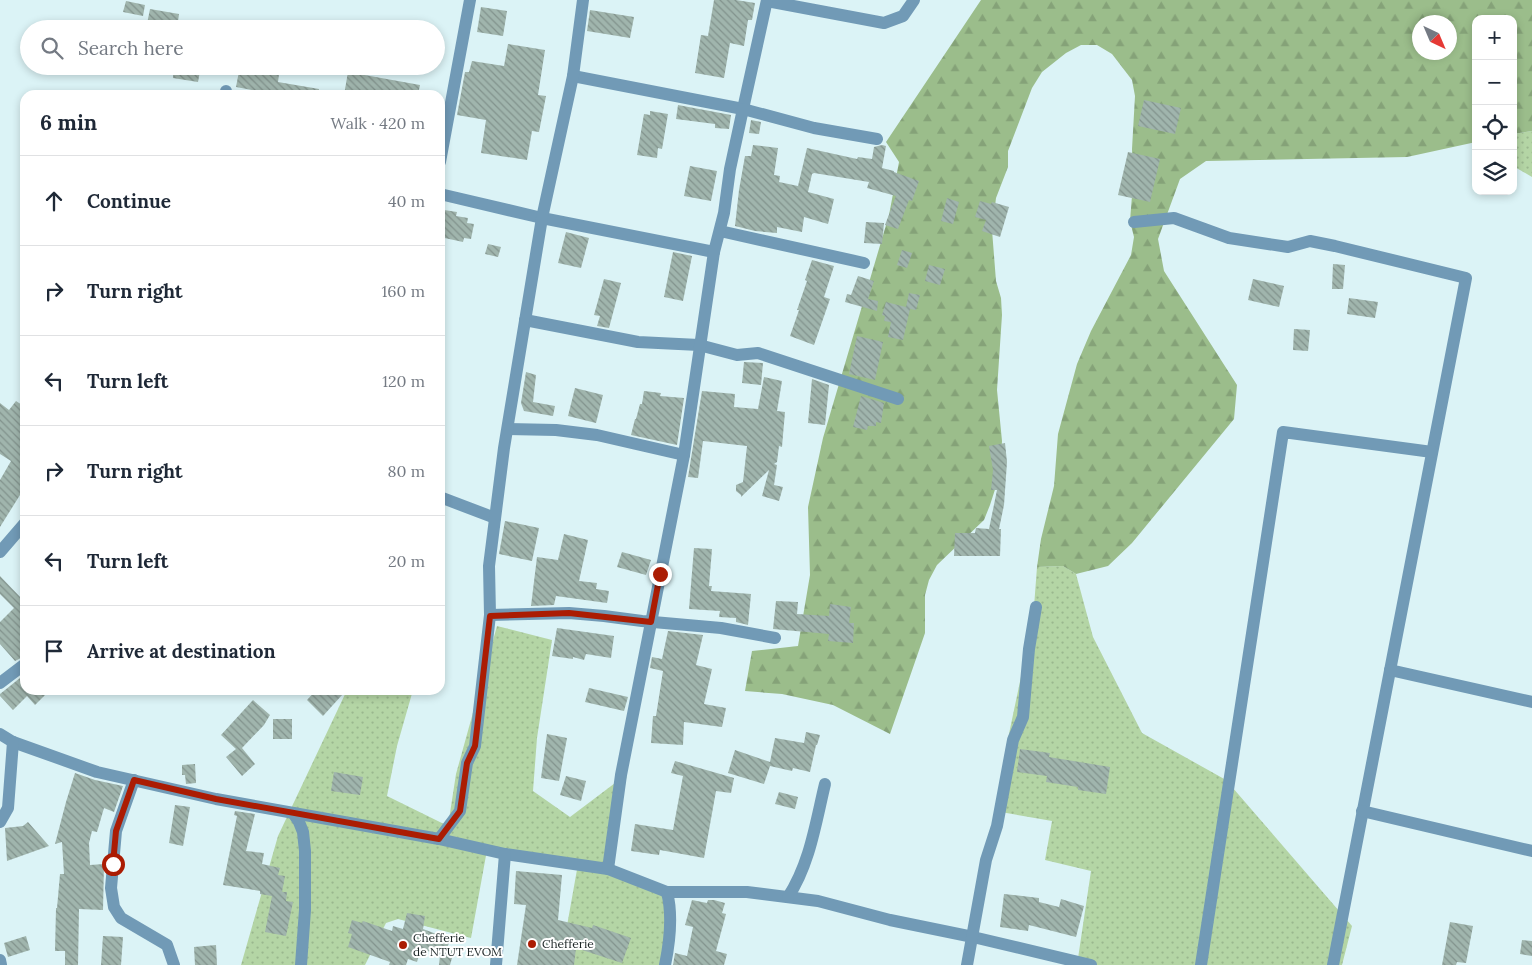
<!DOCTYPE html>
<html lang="en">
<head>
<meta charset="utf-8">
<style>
  body { margin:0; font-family:Lora,serif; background:#f6f6f7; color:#1f2937 }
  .controls { position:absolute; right:15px; top:15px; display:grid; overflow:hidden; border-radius:10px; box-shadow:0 2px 8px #0003 }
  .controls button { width:45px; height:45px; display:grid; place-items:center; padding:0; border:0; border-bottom:1px solid #e0e1e3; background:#fff; color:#1f2937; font:25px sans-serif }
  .compass { position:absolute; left:1412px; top:15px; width:45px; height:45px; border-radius:50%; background:#fff; box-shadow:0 2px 8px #0003; rotate:136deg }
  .stop { position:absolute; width:15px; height:15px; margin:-11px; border:4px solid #ab1c03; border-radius:50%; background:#fff }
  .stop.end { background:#ab1c03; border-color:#fff; box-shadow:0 1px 5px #0008 }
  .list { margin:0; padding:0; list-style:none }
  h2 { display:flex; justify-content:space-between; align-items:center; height:65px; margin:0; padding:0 20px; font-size:21px }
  h2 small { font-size:16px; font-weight:400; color:#747a83 }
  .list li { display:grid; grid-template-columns:32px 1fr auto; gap:15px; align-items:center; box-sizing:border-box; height:90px; padding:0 20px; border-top:1px solid #e0e1e3 }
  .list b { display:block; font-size:19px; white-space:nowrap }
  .list em { font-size:16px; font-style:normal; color:#747a83 }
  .icon { flex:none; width:28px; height:28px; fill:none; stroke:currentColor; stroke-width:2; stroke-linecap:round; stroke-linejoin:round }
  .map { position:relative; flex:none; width:1532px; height:965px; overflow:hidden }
  .search { position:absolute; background:#fff; box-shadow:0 2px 8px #0003; left:20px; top:20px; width:425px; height:55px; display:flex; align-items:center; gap:12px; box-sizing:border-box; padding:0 18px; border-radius:28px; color:#747a83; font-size:19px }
  .panel { position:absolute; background:#fff; box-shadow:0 2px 8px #0003; left:20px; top:90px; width:425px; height:605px; border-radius:15px }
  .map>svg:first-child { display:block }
  .grass { fill:url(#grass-dots) }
  .forest { fill:url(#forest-firs); fill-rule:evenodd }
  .building { fill:url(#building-back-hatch) }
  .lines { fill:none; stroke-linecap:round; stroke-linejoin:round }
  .minor { stroke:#719ab6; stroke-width:12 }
  .route { stroke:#ab1c03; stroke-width:6 }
  .poi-dot { fill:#ab1c03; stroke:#fff; stroke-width:2 }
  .labels { text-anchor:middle; stroke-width:4; stroke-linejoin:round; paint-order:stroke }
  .poi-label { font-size:12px; fill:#1c2526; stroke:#fff; text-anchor:start }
</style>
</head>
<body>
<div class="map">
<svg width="1532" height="965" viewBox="0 0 1532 965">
  <defs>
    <pattern id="grass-dots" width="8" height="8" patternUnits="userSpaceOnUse" patternTransform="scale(1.25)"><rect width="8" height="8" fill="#b4d5a5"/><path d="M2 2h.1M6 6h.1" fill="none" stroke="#9ab78e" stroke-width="1.8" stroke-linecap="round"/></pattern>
    <pattern id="forest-firs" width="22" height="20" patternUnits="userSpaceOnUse" patternTransform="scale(1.25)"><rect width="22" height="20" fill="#9bbd8b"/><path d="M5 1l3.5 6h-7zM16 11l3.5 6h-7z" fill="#85a278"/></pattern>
    <pattern id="building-back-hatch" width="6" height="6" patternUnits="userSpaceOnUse" patternTransform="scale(1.25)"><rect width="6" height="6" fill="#a0b5ad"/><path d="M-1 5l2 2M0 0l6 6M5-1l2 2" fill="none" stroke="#82938d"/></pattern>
  </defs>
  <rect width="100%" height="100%" fill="#dbf3f6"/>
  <g class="grass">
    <polygon points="1532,131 1532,177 1513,166 1513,134"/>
    <polygon points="1063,566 1076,574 1093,637 1142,733 1226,780 1352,926 1342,965 1077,965 1091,871 1045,860 1052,821 995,811 1006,748 1033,620 1037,567"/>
    <polygon points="497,626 552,640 537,738 533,791 570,817 627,774 610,868 652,883 668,902 667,965 560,965 578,864 487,850 471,938 398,919 386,923 365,965 241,965 278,836 347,690 413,690 397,746 387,796 448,826 456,774"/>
  </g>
  <path class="forest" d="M981,0H1532V131L1513,134V19H1476V142L1407,157L1206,161L1180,179L1158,239L1164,271L1237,385L1234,419L1132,543L1108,566L1076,574L1063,566L1037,567L1041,539L1054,486L1058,434L1077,364L1091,331L1131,255L1134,237L1130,221L1133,183L1132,149L1135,96L1132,80L1112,54L1097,45H1081L1066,53L1042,72L1032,88L1008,151V167L996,198L992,230L996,281L1001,298L1002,315L997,390L1002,441L1000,474L990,505L984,520L937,565L929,580L925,595V633L890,734L833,705L782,694L745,691L752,651L798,646L810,575L808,507L823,438L889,215L899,162L886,142ZM1420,22H1450V52H1420Z"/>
  <g class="building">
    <polygon points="714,0 736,0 755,3 752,20 748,20 744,46 730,43 724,78 695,73 701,35 708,36"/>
    <polygon points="126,1 145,5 143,16 123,12"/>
    <polygon points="481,7 507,11 503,36 477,32"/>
    <polygon points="150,9 179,14 177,29 146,29"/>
    <polygon points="590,10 634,17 630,38 587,31"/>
    <polygon points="508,44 545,50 538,95 546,96 539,132 532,131 527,160 481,153 486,120 457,115 465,72 469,72 472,61 504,66"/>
    <polygon points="174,66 201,66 198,82 173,78"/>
    <polygon points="240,66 280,66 278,82 319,89 319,95 280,95 236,87"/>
    <polygon points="348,72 420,85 418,95 344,95"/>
    <polygon points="1144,100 1181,108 1175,134 1138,126"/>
    <polygon points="678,105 731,115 729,129 715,128 715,124 676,119"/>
    <polygon points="650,111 668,114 662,149 658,148 657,158 637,155 644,114 650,115"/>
    <polygon points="751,120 761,122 759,134 749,133"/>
    <polygon points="753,145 778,148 774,175 780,176 779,182 798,186 807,148 857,159 858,157 872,159 874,147 882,145 886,146 882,168 894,171 894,172 919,181 912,201 909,200 898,229 885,225 896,196 867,188 869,182 814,173 812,174 808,192 834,199 828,224 804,217 802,232 777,227 777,233 755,231 735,226 739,190 745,156 751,156"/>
    <polygon points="1128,152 1160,159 1150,202 1118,195"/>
    <polygon points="690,166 717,171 711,201 684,196"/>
    <polygon points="947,198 959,202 953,224 941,221"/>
    <polygon points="980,201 991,204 992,202 1009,207 1000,237 982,231 986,220 975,217"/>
    <polygon points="444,210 457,212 456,216 468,218 467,223 474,224 471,239 464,238 463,242 440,237"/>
    <polygon points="866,222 884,223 882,244 864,243"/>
    <polygon points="566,232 589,238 581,268 558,263"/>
    <polygon points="488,244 501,247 498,257 485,254"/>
    <polygon points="902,250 912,253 907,268 897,265"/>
    <polygon points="673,252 692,256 683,301 664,297"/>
    <polygon points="812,260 834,266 824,297 830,299 814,345 790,336 799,310 797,310 807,281 805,280"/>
    <polygon points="1333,264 1345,265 1343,289 1332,289"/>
    <polygon points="929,265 945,269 940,285 925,281"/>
    <polygon points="858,276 874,281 868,299 878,301 877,311 845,302 847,294 851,295"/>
    <polygon points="604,279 621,283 609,328 597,326 600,316 594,315"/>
    <polygon points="1253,279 1284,286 1279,307 1248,300"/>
    <polygon points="909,293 920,295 916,310 910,309 903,340 888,337 891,322 884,321 885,316 882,315 886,302 906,307"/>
    <polygon points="1349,298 1378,302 1375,318 1347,314"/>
    <polygon points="1294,329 1310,330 1308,351 1293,350"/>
    <polygon points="857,336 883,342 875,380 849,374"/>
    <polygon points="744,362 763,363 761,385 742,383"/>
    <polygon points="526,372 536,375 533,402 555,406 553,416 524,411 521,403"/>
    <polygon points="764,377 782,381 777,411 785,412 783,435 782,447 779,446 777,462 774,464 777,465 774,485 783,487 779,501 762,496 769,470 741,497 741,495 736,491 736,485 743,482 747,446 703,441 698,478 688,477 702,391 735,394 734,407 758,409"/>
    <polygon points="812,379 829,385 825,425 808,423"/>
    <polygon points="575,388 603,395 596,423 568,416"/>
    <polygon points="644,391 661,393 660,396 684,398 677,445 631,435 635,419 636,419 640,404 642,404"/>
    <polygon points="861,396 884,403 881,423 876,422 876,426 868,426 867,430 853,427"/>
    <polygon points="16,401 25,407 25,487 0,527 0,480 11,461 0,454 0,403 9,410"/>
    <polygon points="1005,443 1007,462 1004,505 999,529 1001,529 1000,556 954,556 955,533 975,533 976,528 989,529 997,490 991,490 993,470 989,446"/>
    <polygon points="505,521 539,528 532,561 499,554"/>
    <polygon points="564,534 588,540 579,581 597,583 596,589 609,591 607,603 556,596 554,605 531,606 537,557 558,560"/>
    <polygon points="694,548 712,549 709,586 712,586 711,591 751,594 748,625 736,622 736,618 719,617 720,611 689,609"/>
    <polygon points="622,552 651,560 646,575 617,567"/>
    <polygon points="0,576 23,600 25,598 25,656 15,661 0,644 0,622 14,608 0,594"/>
    <polygon points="776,601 798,602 797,614 829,616 830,604 851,607 849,623 854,623 853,643 828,641 829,634 773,629"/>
    <polygon points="557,628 614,636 611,658 586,654 584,660 573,657 573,659 552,656"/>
    <polygon points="668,631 703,635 696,665 712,669 704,704 726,708 722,727 684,722 683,745 651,743 653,716 656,716 663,671 650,668 652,657 662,659"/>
    <polygon points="25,674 25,690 50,690 35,705 27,696 13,710 0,696 0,694"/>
    <polygon points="589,688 628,697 624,711 585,702"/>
    <polygon points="316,690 336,690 342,695 323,716 307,700"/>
    <polygon points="253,700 270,715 264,725 242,748 255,764 242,776 226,757 236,749 221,735"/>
    <rect x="273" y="719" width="19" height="20"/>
    <polygon points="806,732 820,735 817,745 816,745 810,772 793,768 792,771 770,766 764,784 728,773 735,750 770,762 775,738 804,743"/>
    <polygon points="547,734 567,738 559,781 541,778"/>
    <polygon points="1020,749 1050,753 1049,757 1110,767 1106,794 1078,790 1078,787 1046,782 1047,776 1017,772"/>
    <polygon points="675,761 734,778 731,793 716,791 704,858 660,850 659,855 631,851 635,824 673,830 683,776 671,773"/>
    <polygon points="195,764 196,783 186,784 185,775 182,775 182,765"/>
    <polygon points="334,772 363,777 360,795 331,791"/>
    <polygon points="75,773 95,780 123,786 114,812 104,808 97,832 92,831 89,843 90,865 104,864 103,910 79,909 78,965 65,965 65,951 55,951 56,908 57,908 60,874 64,874 62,842 55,844 66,802"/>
    <polygon points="566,776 586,781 581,801 560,795"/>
    <polygon points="779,792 798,797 795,809 775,804"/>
    <polygon points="175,805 190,807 183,846 169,843"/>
    <polygon points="235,811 255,814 246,851 264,853 262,864 280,868 278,875 285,876 282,892 287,892 286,901 293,902 286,936 265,932 272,896 260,894 260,891 223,885 237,816 234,815"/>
    <polygon points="28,822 49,846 7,861 5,828 23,826"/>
    <polygon points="516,871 562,875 558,920 592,928 593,925 631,938 622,963 576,948 574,965 517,965 526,905 514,904"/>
    <polygon points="1004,894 1039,898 1039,902 1059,907 1061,899 1084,906 1076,937 1029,925 1028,931 1000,927"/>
    <polygon points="692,900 707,903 708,900 714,900 725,903 722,913 726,914 716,951 727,954 724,965 673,965 675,953 687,956 693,927 685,925"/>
    <polygon points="407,913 425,916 423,929 450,939 447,949 454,951 450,965 439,965 440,955 421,949 417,962 408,959 406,965 389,965 390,962 348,947 352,934 348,933 352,920 362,923 363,921 392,931 393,926 403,929"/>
    <polygon points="1450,922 1473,926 1466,963 1457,962 1456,965 1442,965"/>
    <polygon points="26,936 30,950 8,957 4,943"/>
    <polygon points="103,936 123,937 121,965 101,965"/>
    <polygon points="1522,940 1532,941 1532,956 1520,954"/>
    <polygon points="216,945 217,965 195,965 194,947"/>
  </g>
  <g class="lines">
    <g class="minor">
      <polyline points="767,1 884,23 903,16 914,0"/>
      <polyline points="573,76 743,109 767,0"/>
      <polyline points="226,95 226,91"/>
      <polyline points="440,162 470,0"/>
      <polyline points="440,194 542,218 714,252"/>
      <polyline points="1134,222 1174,218 1229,238 1288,247 1310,241 1335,246 1466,278 1333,965"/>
      <polyline points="720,231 864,263"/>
      <polyline points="525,320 638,342 699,345 737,355 758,353 898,399"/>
      <polyline points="508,429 556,430 597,435 684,455"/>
      <polyline points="440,497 495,518"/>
      <polyline points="0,552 25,523"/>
      <polyline points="490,615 569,613 604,616 642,621 721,628 775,638"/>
      <polyline points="1390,670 1532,702"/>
      <polyline points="0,683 25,664"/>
      <polyline points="0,734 13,742 97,772 216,799 439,839 505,854 608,869 667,892 747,892 818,901 890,920 973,937 1091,965"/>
      <polyline points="134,780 116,831 111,888 114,907 121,918 167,945 174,965"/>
      <polyline points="1362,811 1532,851"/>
      <polyline points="293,813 299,822 303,832 305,851 305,910 301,965"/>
      <polyline points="0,822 8,808 13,742"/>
      <polyline points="439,839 460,811 467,763 475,746 490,615 489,566 504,448 542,218 573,76 583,0"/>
      <polyline points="608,869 621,775 684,455 714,252 724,213 730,169 743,109 814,128 877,139"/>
      <path d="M788,897C810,864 816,821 825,784"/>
      <polyline points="0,960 1,965"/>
      <polyline points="496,965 505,854"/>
      <path d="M665,965C670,941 673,916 667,892"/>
      <polyline points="967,965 986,860 997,826 1013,740 1023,717 1029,649 1036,607"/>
      <polyline points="1201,965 1283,432 1432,452"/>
    </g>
  </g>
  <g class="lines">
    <polyline class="route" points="113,864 116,831 134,780 216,799 439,839 460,811 467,763 475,746 490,616 569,613 651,622 660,574"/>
  </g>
  <g class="poi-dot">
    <circle cx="532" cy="944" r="5"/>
    <circle cx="403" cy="945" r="5"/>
  </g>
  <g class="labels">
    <g class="poi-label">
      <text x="413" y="942">Chefferie<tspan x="413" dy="14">de NTUT EVOM</tspan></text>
      <text x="542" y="948">Chefferie</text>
    </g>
  </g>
</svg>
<div class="controls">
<button>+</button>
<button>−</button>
<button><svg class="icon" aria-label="locate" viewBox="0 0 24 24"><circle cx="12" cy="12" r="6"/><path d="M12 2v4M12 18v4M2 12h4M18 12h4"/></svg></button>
<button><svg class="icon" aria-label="layers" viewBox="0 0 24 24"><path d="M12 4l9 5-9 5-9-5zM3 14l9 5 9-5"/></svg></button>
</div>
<svg class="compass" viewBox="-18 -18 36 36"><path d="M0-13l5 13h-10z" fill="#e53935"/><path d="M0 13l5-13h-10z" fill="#747a83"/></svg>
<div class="stop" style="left:113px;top:864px"></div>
<div class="stop end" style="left:660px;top:574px"></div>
<div class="search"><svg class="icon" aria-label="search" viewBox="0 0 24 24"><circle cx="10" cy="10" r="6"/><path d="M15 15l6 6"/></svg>Search here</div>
<section class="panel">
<h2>6 min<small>Walk · 420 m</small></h2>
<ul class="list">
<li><svg class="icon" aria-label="ahead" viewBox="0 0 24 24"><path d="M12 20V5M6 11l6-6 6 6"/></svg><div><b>Continue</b></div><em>40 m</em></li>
<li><svg class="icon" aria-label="right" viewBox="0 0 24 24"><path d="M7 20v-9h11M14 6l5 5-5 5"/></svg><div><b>Turn right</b></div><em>160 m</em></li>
<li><svg class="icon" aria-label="left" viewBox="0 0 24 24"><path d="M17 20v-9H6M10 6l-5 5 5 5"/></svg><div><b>Turn left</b></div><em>120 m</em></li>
<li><svg class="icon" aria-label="right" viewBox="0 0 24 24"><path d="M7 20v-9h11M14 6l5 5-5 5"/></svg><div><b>Turn right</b></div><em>80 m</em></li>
<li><svg class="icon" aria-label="left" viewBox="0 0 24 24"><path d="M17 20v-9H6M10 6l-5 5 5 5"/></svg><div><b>Turn left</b></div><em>20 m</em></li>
<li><svg class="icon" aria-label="arrive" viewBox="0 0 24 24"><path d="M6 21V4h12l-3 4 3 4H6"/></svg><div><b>Arrive at destination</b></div></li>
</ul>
</section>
</div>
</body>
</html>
